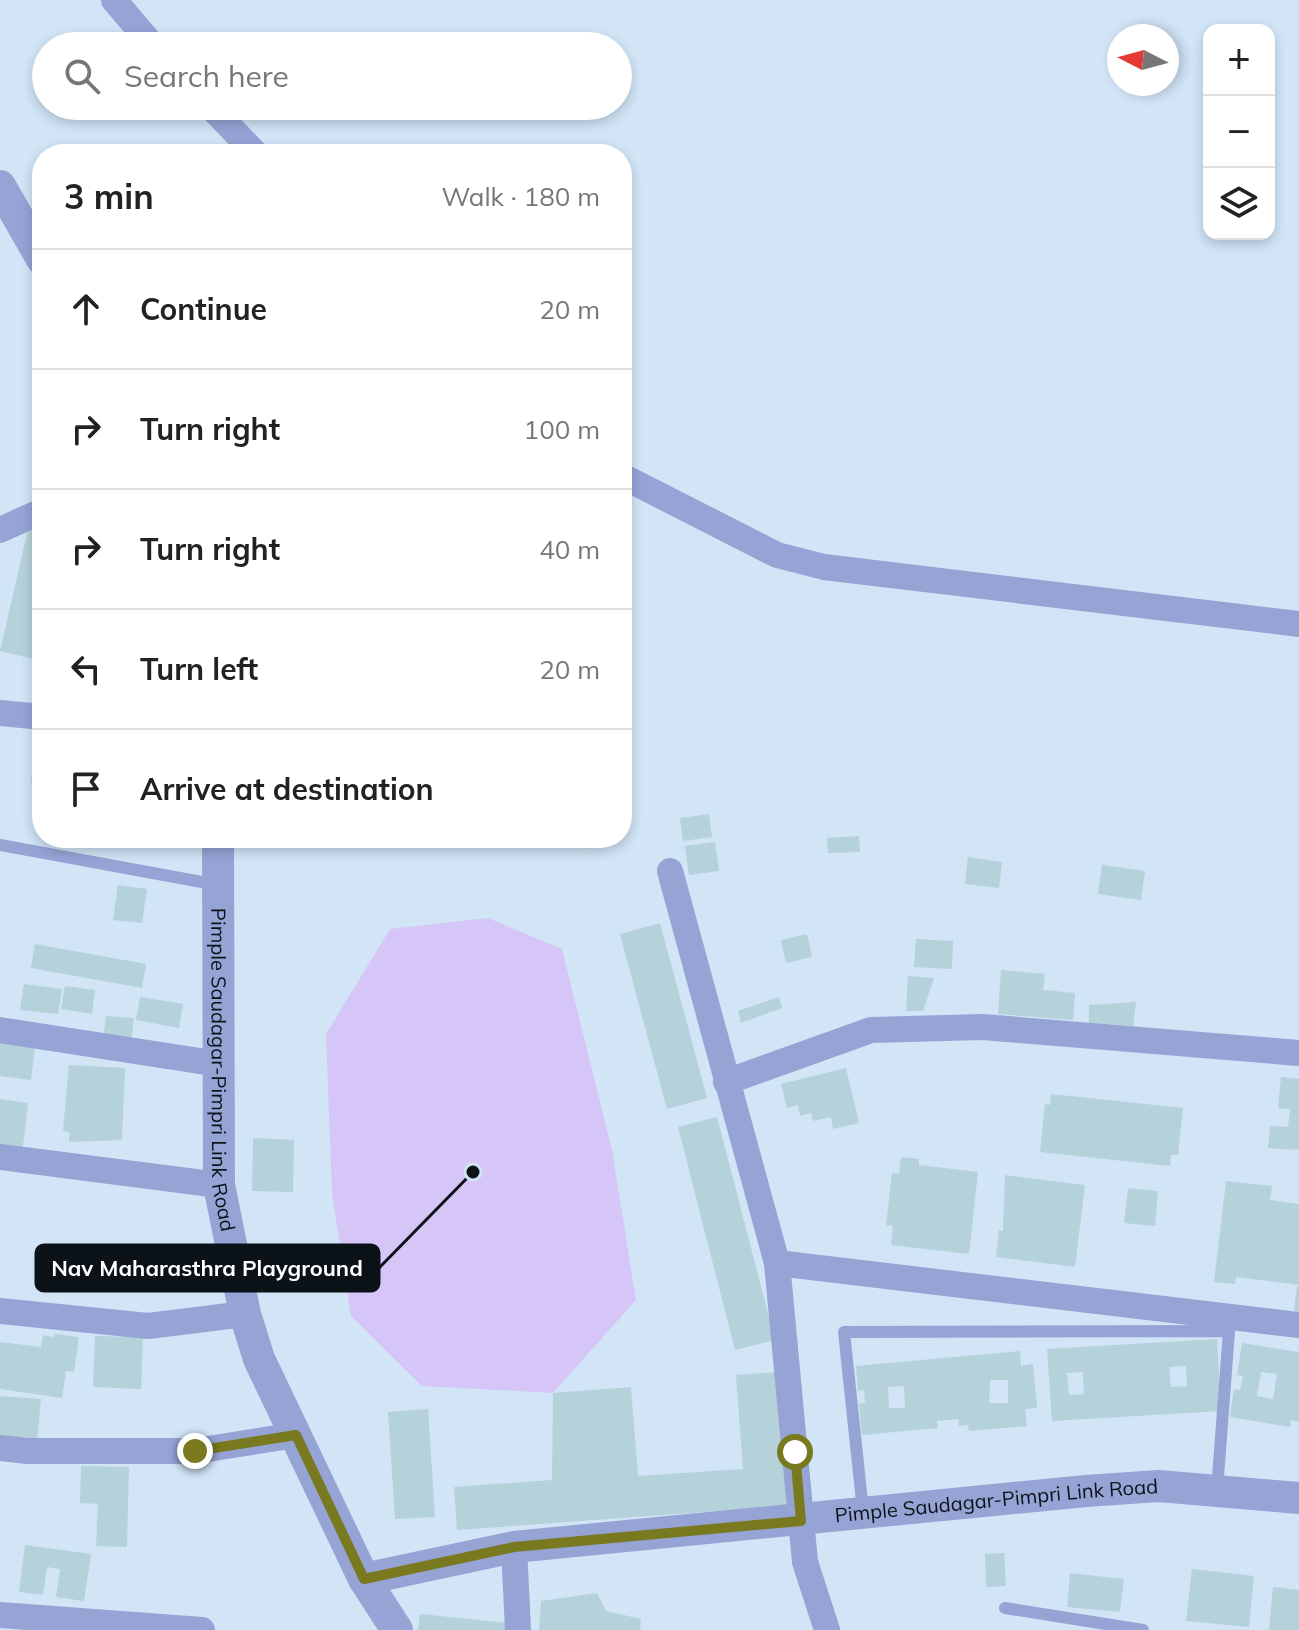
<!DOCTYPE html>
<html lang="en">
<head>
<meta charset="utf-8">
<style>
  body { margin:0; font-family:Mulish,sans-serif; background:#f6f6f6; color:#222 }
  .controls { position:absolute; right:24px; top:24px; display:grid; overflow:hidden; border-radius:16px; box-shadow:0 4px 12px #0003 }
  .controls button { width:72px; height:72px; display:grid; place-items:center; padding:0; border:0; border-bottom:2px solid #e0e0e0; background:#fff; color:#222; font:40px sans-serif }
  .compass { position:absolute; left:1107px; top:24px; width:72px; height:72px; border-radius:50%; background:#fff; box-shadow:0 4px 12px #0003; rotate:276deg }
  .stop { position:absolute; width:24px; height:24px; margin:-18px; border:6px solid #797920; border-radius:50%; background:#fff }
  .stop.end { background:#797920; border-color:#fff; box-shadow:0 2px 8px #0008 }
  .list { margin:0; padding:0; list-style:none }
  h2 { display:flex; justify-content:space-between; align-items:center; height:104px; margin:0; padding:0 32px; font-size:34px }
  h2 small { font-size:26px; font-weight:400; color:#767676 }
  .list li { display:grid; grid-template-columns:52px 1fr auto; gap:24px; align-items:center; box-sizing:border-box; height:120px; padding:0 32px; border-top:2px solid #e0e0e0 }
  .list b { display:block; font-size:30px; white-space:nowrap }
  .list em { font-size:26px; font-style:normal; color:#767676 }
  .icon { flex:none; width:44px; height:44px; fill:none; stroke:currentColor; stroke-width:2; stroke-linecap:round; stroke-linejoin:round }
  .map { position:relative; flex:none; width:1299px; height:1630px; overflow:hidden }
  .search { position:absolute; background:#fff; box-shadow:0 4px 12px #0003; left:32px; top:32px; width:600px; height:88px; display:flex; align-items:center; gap:20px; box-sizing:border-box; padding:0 28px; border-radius:44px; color:#767676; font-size:30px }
  .panel { position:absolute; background:#fff; box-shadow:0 4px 12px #0003; left:32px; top:144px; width:600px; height:704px; border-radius:32px }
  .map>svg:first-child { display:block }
  .green { fill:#d6c6f7 }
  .building { fill:#b5d1da; fill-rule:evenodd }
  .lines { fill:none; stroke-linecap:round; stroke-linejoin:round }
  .service { stroke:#96a3d5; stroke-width:12 }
  .minor { stroke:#96a3d5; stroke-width:26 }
  .tertiary { stroke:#96a3d5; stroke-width:32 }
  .route { stroke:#797920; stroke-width:10 }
  .labels { text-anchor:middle; stroke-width:6; stroke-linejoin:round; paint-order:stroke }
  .street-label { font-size:20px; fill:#0b1218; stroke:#d1e5f7 }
  .leader { fill:none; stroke:#0b1218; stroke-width:3 }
  .callout-dot { fill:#0b1218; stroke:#d1e5f7; stroke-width:3 }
  .callout { fill:#0b1218; stroke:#0b1218; stroke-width:3 }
  .callout-label { font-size:22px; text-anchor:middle; font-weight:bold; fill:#fff }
</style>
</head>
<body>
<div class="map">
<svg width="1299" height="1630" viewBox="0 0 1299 1630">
  <rect width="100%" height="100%" fill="#d1e5f7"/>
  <polygon class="green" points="488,918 562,949 612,1150 636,1300 553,1393 422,1386 351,1316 332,1194 326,1034 390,929"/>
  <g class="building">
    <polygon points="29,525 42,528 42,661 0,651"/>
    <polygon points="36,744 42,745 42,784 31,783"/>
    <polygon points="709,814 712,837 683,841 680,818"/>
    <polygon points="859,836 860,852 828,853 827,838"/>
    <polygon points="558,838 595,838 592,849"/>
    <polygon points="715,842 719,871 689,875 685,846"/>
    <polygon points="968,857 1002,862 999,888 965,884"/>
    <polygon points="1102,865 1145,871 1141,900 1098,894"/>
    <polygon points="118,885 147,889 142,923 113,920"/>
    <polygon points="660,923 707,1098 667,1109 620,934"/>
    <polygon points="807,934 812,957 786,963 781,940"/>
    <polygon points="916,939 953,941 952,969 914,967"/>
    <polygon points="35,944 146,964 142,988 31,968"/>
    <polygon points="1001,970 1045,974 1043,990 1075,993 1073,1020 998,1014"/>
    <polygon points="908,976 934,978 923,1011 906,1011"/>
    <polygon points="24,984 62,989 58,1014 20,1010"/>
    <polygon points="65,986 95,990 92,1014 61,1009"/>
    <polygon points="140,997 183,1004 179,1028 136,1020"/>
    <polygon points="779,997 782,1008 741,1023 738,1011"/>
    <polygon points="1136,1002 1133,1026 1089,1023 1089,1005"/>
    <polygon points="106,1016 134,1018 131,1044 103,1041"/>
    <polygon points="0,1042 35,1047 31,1080 0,1076"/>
    <polygon points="69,1065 125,1068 122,1140 69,1142 69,1132 63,1131"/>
    <polygon points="846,1068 859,1123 833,1129 831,1117 813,1121 811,1113 800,1116 798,1105 787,1108 781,1084"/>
    <polygon points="1281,1077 1299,1079 1299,1150 1268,1148 1270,1126 1288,1127 1290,1109 1278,1108"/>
    <polygon points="1051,1094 1183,1108 1178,1155 1171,1155 1170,1166 1040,1152 1045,1104 1050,1105"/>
    <polygon points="0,1099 28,1103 22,1154 0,1151"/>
    <polygon points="717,1117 775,1340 735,1350 678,1127"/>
    <polygon points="253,1138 294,1140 293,1192 252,1191"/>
    <polygon points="901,1157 919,1159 919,1165 978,1172 969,1254 891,1245 893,1226 886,1225 892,1173 899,1174"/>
    <polygon points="1005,1175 1085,1185 1075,1267 996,1257 999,1230 1003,1231"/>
    <polygon points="1226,1181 1272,1186 1270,1200 1299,1204 1299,1285 1236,1277 1235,1284 1214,1282"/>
    <polygon points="1128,1188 1158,1191 1155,1226 1124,1223"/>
    <polygon points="1297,1286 1299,1286 1299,1312 1294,1311"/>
    <polygon points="55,1334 79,1337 74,1372 66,1371 62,1398 0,1389 0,1342 41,1347 43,1335 54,1337"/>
    <polygon points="95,1336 143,1337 141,1389 93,1387"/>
    <path d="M1217,1339L1221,1411L1052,1421L1047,1349ZM1186,1366L1187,1386L1171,1387L1169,1367ZM1083,1372L1084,1394L1069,1395L1067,1373Z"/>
    <path d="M1242,1343L1299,1352V1422L1291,1420L1290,1427L1230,1417L1234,1389L1240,1390L1243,1376L1237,1375ZM1261,1372L1277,1374L1273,1399L1257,1396Z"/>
    <path d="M1020,1351L1021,1366L1033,1364L1037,1408L1025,1409L1027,1426L969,1431L968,1425L959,1426L958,1419L937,1421L938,1428L862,1435L859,1404L865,1403L864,1390L858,1391L856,1366ZM990,1380H1008V1403H989ZM904,1386L905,1408H889L888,1387Z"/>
    <polygon points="779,1372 788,1506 457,1530 454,1487 552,1480 553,1393 631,1387 638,1476 743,1469 736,1375"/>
    <polygon points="0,1396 41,1399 37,1442 0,1439"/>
    <polygon points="428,1409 435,1517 395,1519 388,1412"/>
    <polygon points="81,1466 129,1467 127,1547 96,1546 98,1504 80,1503"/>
    <polygon points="25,1545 91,1554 84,1601 56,1597 60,1569 47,1567 43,1595 19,1592"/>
    <polygon points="1004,1553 1006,1586 986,1587 985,1554"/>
    <polygon points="1192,1569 1254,1576 1249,1627 1186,1621"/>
    <polygon points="1070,1573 1124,1579 1120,1612 1067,1607"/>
    <polygon points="1273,1587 1299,1590 1299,1630 1269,1630"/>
    <polygon points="597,1593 606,1611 641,1619 640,1630 539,1630 541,1601"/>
    <polygon points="420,1614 508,1623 508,1630 418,1630"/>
  </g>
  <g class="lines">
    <g class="service">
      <polyline points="0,845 218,885"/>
      <polyline points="863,1511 844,1332 1229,1331 1217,1490"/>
      <polyline points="1005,1608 1143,1630"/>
    </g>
    <g class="minor">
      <polyline points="114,0 153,46"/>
      <polyline points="210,106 256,154"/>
      <polyline points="622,476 777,555 824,567 1299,624"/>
      <polyline points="0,530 42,511"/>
      <polyline points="0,713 42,717"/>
      <polyline points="670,871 777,1263 805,1562 827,1630"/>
      <polyline points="0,1030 219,1064"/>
      <polyline points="726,1082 871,1030 983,1027 1299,1053"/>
      <polyline points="0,1157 219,1185"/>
      <polyline points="777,1263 1299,1325"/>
      <polyline points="0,1311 148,1326 245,1314"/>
      <polyline points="0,1448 27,1451 195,1451 296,1435"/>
      <polyline points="514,1547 518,1630"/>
      <polyline points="0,1615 202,1630"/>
    </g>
    <g class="tertiary">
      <polyline points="0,186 42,259"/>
      <path id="s1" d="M218,838L219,1185L245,1314L259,1359L364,1579L397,1630"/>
      <path id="s2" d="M364,1579L514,1547L1086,1491L1159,1486L1299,1498"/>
    </g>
  </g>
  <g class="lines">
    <polyline class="route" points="195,1451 296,1435 364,1579 514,1547 801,1521 795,1452"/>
  </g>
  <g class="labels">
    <g class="street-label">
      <text dy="7" stroke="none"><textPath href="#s1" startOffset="232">Pimple Saudagar-Pimpri Link Road</textPath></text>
      <text dy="7" stroke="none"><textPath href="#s2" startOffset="638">Pimple Saudagar-Pimpri Link Road</textPath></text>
    </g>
  </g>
  <path class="leader" d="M473 1172L379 1268"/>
  <circle class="callout-dot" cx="473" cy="1172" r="8"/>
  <rect class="callout" x="36" y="1245" width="343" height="46" rx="8"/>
  <g class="callout-label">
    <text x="207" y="1276">Nav Maharasthra Playground</text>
  </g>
</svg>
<div class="controls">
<button>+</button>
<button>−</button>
<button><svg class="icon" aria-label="layers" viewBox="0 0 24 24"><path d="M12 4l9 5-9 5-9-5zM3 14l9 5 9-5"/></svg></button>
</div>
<svg class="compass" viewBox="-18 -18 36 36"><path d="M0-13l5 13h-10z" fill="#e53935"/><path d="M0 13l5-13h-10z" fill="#767676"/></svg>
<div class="stop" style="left:795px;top:1452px"></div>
<div class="stop end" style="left:195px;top:1451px"></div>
<div class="search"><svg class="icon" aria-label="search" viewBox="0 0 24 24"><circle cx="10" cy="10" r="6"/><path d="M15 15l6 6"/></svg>Search here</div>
<section class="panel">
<h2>3 min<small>Walk · 180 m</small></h2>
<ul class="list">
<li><svg class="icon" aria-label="ahead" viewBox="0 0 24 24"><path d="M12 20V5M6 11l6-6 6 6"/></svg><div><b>Continue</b></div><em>20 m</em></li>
<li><svg class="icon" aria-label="right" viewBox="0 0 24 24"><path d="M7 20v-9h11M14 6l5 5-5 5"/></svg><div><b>Turn right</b></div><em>100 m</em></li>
<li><svg class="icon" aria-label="right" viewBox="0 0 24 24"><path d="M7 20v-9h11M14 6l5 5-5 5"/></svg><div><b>Turn right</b></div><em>40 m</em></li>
<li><svg class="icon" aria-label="left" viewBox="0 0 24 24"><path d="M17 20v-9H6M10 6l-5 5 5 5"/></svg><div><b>Turn left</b></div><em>20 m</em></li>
<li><svg class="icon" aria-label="arrive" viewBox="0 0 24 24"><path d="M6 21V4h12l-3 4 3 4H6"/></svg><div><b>Arrive at destination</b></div></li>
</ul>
</section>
</div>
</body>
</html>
